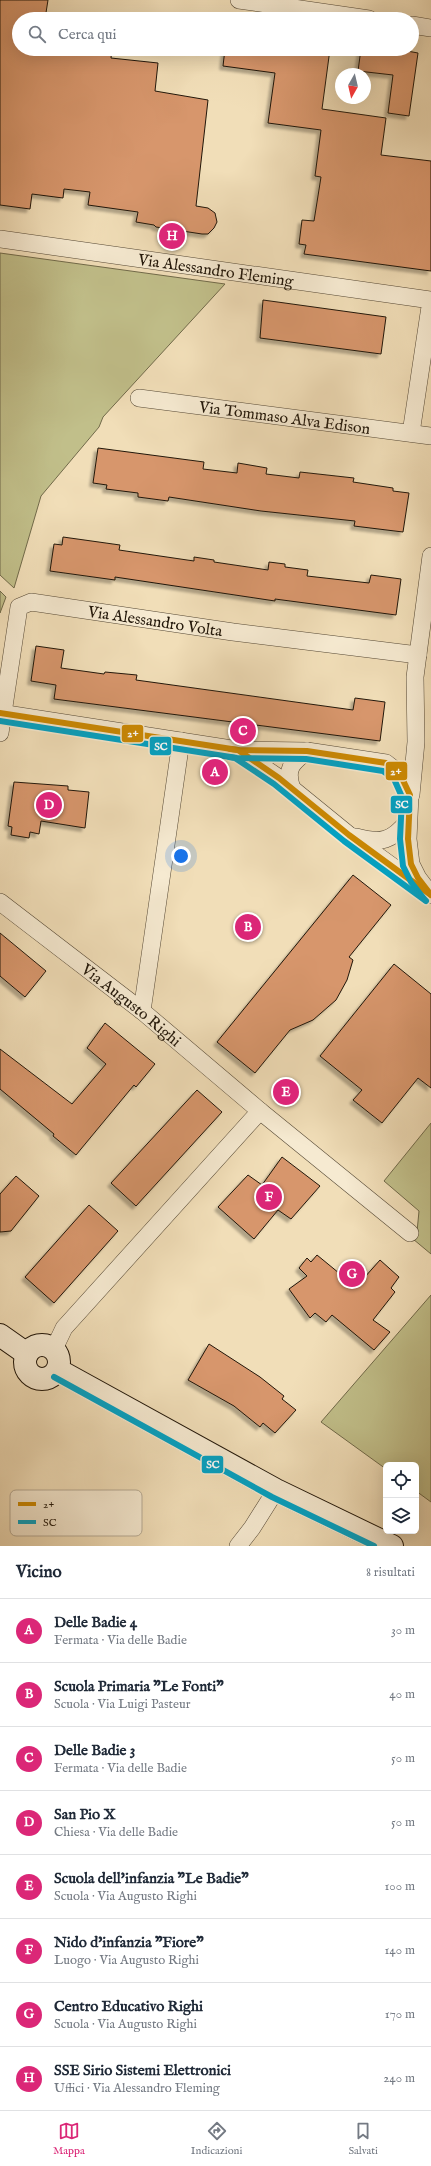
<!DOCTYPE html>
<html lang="it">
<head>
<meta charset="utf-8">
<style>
  body { margin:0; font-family:"IM FELL English",serif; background:#f2f2f3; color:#1f2937 }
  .controls { position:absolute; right:12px; bottom:12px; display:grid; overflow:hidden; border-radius:6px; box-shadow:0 4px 16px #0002 }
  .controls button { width:36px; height:36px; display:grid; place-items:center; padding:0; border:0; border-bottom:1px solid #e0e1e3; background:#fff; color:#1f2937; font:20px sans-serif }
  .compass { position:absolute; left:335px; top:68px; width:36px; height:36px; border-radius:50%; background:#fff; box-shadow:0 4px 16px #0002; rotate:188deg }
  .you { position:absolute; left:181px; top:856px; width:14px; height:14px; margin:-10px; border:3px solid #fff; border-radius:50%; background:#1a73e8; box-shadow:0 0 0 6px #1a73e833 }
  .badge { display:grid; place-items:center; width:26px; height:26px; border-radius:50%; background:#db2777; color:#fff; font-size:13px; font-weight:700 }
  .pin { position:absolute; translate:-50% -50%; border:2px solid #fff; box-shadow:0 1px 4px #0006 }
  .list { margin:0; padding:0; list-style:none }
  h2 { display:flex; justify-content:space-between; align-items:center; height:52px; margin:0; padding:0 16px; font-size:17px }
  h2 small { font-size:13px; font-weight:400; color:#747a83 }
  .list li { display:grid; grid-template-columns:26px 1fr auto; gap:12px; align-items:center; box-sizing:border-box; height:64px; padding:0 16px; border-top:1px solid #e0e1e3 }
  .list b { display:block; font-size:15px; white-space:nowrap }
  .list p { margin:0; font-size:13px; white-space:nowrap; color:#747a83 }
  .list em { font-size:13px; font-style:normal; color:#747a83 }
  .icon { flex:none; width:22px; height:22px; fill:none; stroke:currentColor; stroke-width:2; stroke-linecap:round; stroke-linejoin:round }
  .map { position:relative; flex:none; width:431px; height:1546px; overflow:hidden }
  .search { position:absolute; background:#fff; box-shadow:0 4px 16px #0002; left:12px; right:12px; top:12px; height:44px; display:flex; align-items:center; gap:10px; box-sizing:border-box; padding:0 14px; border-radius:22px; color:#747a83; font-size:15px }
  .sheet { height:564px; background:#fff }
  nav { display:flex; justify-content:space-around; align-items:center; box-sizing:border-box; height:56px; border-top:1px solid #e0e1e3; background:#fff; font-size:11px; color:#747a83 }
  nav a { display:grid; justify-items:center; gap:2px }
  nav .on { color:#db2777 }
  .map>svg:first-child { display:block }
  .green { fill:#c1bf8a; stroke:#716a4a }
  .building { fill:#d7966c; stroke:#211609; filter:url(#shadow) }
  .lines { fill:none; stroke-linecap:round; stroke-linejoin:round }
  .street-casing { stroke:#554835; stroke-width:18 }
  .secondary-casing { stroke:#211609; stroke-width:24 }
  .street { stroke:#f6ead1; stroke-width:17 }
  .secondary { stroke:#f6ead1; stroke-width:22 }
  .bus-1-casing { stroke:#f6ead1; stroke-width:9 }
  .bus-2-casing { stroke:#f6ead1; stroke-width:9 }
  .bus-1 { stroke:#cc8902; stroke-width:6 }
  .bus-2 { stroke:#02a2c4; stroke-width:6 }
  .labels { text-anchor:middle; stroke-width:3.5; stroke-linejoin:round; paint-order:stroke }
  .street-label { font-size:16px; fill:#211609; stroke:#f6ead1 }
  .key { fill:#f6ead1; stroke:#b6aa95; stroke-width:1 }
  .key-label { font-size:11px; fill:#211609 }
  .line-badge { stroke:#f6ead1; stroke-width:1.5 }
  .badge-label { font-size:11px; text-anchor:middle; font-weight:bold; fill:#fff }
</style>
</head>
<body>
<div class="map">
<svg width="431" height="1546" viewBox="0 0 431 1546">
  <defs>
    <filter id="shadow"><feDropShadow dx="-3.5" dy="3.5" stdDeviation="1" flood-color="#0004"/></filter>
  </defs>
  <rect width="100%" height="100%" fill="#f1deb8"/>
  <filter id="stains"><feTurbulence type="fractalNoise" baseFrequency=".005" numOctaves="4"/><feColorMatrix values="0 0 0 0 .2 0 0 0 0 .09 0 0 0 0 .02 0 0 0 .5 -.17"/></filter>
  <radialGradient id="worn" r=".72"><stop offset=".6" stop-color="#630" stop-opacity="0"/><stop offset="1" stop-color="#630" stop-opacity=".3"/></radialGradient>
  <g class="green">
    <polygon points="0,253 225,284 103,417 99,427 41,496 14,588 0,575"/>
    <polygon points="0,591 6,597 0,613"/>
    <polygon points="431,1123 431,1254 413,1239 417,1232 419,1211 384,1181"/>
    <polygon points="431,1295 431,1502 416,1491 416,1465 386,1465 386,1469 321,1422"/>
  </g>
  <g class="building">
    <polygon points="0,0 48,0 45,19 19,19 19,49 112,49 111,58 158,63 155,91 208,100 196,206 208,208 215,213 217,222 214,228 208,234 202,234 156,227 154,225 136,222 138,212 88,205 90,192 64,189 63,198 32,194 30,209 0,205"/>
    <polygon points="225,49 330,49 322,109 386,118 381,155 431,161 431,271 304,254 306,245 299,244 302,220 314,221 321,177 315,176 321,130 268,123 275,73 223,66"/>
    <polygon points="361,49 396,49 418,53 409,116 388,113 393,75 358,71"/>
    <polygon points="263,300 386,317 381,354 260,338"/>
    <polygon points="98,448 204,462 203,469 237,473 238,463 267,468 266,474 299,478 300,472 354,478 353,482 393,488 393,491 409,493 403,532 354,526 355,521 261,511 169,497 168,501 138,497 138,493 106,489 107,485 93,483"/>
    <polygon points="63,537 120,545 119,550 194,561 194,557 214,560 214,562 268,570 269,562 285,564 285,567 308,570 307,576 369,583 371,575 401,579 396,615 275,599 275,601 115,577 115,580 50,571 54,544 62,545"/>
    <polygon points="36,646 64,650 61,668 104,674 105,672 137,675 136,680 353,710 355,698 385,702 380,741 54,699 56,685 31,681"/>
    <polygon points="14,782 68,786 68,790 89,792 85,828 41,821 39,834 30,832 29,838 11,835 12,827 8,826"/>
    <polygon points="353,875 391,905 349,957 353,960 347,980 336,1000 313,1020 290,1030 255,1073 217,1042"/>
    <polygon points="0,933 46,971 25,997 0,976"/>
    <polygon points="394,964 431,994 431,1088 418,1078 382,1123 353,1100 362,1090 320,1056"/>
    <polygon points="105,1023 155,1064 136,1087 134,1085 76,1155 53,1136 54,1134 0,1089 0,1049 72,1104 106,1064 87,1048"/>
    <polygon points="197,1090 222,1112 136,1206 111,1183"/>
    <polygon points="282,1157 320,1186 291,1219 278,1210 254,1239 218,1207 248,1175 262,1185"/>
    <polygon points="16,1176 39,1196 11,1231 0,1232 0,1194"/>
    <polygon points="89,1205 118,1231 54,1303 25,1277"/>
    <polygon points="317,1255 356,1287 380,1260 399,1277 391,1288 395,1292 373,1320 390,1332 374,1350 332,1315 326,1322 315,1313 310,1318 289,1289 307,1276 299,1268 307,1258 311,1262"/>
    <polygon points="209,1344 260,1377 284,1396 282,1399 296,1410 275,1433 263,1423 260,1427 234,1406 188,1380"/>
  </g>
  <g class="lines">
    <defs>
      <g id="street">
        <polyline points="239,0 369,19"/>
        <polyline points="412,25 431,28"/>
        <path id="s1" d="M0,239L431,300L411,433"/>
        <path id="s2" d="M139,398L431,436"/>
        <polyline points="0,713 238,750 307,751 386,763 400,774 410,795 408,839 411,864 418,878 431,895"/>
        <path id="s3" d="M0,733L19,607L31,602L233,632L418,655"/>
        <polyline points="238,750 279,778 349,835 422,888"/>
        <path d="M292,789C285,768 292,763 307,751"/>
        <polyline points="411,795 416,742 415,677 431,556"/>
        <path d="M356,837C381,844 392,841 408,821"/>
        <path id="s4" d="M0,902L142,1011L260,1111L64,1328L54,1349"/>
        <polyline points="142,1011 181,741"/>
        <polyline points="260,1111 410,1233"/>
        <polyline points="238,1546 252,1528 276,1490"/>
      </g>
      <g id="secondary">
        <polyline points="0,1335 27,1354"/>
        <circle cx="42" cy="1362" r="17"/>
        <polyline points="58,1370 276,1490 392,1546"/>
      </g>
    </defs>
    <use href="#street" class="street-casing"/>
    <use href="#secondary" class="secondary-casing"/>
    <use href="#street" class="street"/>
    <use href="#secondary" class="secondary"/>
    <defs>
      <g id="bus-1">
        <polyline points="0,713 238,750 307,751 386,763 400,774 410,795 408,839 411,864 418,878 431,895"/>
        <polyline points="230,749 238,750 279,778 349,835 431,895"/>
      </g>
      <g id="bus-2">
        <polyline points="0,721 237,758 306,759 383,771 394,779 402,797 400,839 403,866 411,882 425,900"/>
        <polyline points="229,757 235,758 274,784 344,841 426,901"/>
        <polyline points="54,1377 272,1497 374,1546"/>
      </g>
    </defs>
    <use href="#bus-1" class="bus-1-casing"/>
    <use href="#bus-2" class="bus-2-casing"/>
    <use href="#bus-1" class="bus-1"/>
    <use href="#bus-2" class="bus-2"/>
  </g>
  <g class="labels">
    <g class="street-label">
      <text dy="6" stroke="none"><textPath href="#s1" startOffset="218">Via Alessandro Fleming</textPath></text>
      <text dy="6" stroke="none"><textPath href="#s2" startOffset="147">Via Tommaso Alva Edison</textPath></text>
      <text dy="6" stroke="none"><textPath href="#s3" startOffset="266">Via Alessandro Volta</textPath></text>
      <text dy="6" stroke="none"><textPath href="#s4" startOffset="167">Via Augusto Righi</textPath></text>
    </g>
  </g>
  <rect x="10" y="1490" width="132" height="46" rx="6" class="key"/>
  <rect x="18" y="1502" width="18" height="4" fill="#cc8902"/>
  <rect x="18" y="1520" width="18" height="4" fill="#02a2c4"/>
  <g class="key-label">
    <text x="43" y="1508">2+</text>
    <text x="43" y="1526">SC</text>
  </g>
  <g class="line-badge">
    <rect x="121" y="724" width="23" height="19" rx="4" fill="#cc8902"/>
    <rect x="149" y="736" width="23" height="20" rx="4" fill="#02a2c4"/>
    <rect x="385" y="761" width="23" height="20" rx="4" fill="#cc8902"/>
    <rect x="390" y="795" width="23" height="19" rx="4" fill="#02a2c4"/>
    <rect x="201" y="1455" width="23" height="19" rx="4" fill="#02a2c4"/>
  </g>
  <g class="badge-label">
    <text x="133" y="737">2+</text>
    <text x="161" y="750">SC</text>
    <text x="396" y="775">2+</text>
    <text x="402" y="808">SC</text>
    <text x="213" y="1468">SC</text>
  </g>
  <rect width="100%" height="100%" filter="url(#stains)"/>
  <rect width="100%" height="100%" fill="url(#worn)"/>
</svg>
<div class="controls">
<button><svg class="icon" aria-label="locate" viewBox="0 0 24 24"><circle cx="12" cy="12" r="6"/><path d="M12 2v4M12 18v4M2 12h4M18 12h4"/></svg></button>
<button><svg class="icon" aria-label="layers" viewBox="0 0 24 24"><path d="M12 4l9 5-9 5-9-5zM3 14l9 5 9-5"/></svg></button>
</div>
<svg class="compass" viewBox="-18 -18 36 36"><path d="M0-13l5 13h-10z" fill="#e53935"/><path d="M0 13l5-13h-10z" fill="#747a83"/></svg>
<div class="you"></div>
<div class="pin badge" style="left:215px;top:772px">A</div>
<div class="pin badge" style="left:248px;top:927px">B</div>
<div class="pin badge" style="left:243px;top:731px">C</div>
<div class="pin badge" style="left:49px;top:805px">D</div>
<div class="pin badge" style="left:286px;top:1092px">E</div>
<div class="pin badge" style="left:269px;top:1197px">F</div>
<div class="pin badge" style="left:352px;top:1274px">G</div>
<div class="pin badge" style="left:172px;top:236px">H</div>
<div class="search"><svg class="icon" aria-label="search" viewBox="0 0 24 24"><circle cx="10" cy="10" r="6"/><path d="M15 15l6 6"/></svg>Cerca qui</div>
</div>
<section class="sheet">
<h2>Vicino<small>8 risultati</small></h2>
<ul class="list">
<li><span class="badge">A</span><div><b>Delle Badie 4</b><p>Fermata · Via delle Badie</p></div><em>30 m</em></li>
<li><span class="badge">B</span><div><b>Scuola Primaria &quot;Le Fonti&quot;</b><p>Scuola · Via Luigi Pasteur</p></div><em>40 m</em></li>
<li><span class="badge">C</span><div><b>Delle Badie 3</b><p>Fermata · Via delle Badie</p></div><em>50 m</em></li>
<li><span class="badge">D</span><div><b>San Pio X</b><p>Chiesa · Via delle Badie</p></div><em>50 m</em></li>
<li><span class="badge">E</span><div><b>Scuola dell'infanzia &quot;Le Badie&quot;</b><p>Scuola · Via Augusto Righi</p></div><em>100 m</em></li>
<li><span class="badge">F</span><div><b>Nido d'infanzia &quot;Fiore&quot;</b><p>Luogo · Via Augusto Righi</p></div><em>140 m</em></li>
<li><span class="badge">G</span><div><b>Centro Educativo Righi</b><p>Scuola · Via Augusto Righi</p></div><em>170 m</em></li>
<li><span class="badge">H</span><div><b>SSE Sirio Sistemi Elettronici</b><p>Uffici · Via Alessandro Fleming</p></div><em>240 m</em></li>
</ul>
</section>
<nav>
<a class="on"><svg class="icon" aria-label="map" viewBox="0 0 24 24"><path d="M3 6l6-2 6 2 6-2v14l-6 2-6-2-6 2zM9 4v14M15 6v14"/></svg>Mappa</a>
<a><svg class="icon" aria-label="directions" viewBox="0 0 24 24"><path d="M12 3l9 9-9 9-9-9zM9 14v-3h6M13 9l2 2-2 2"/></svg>Indicazioni</a>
<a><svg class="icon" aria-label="saved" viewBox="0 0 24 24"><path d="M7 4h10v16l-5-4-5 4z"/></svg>Salvati</a>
</nav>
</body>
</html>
